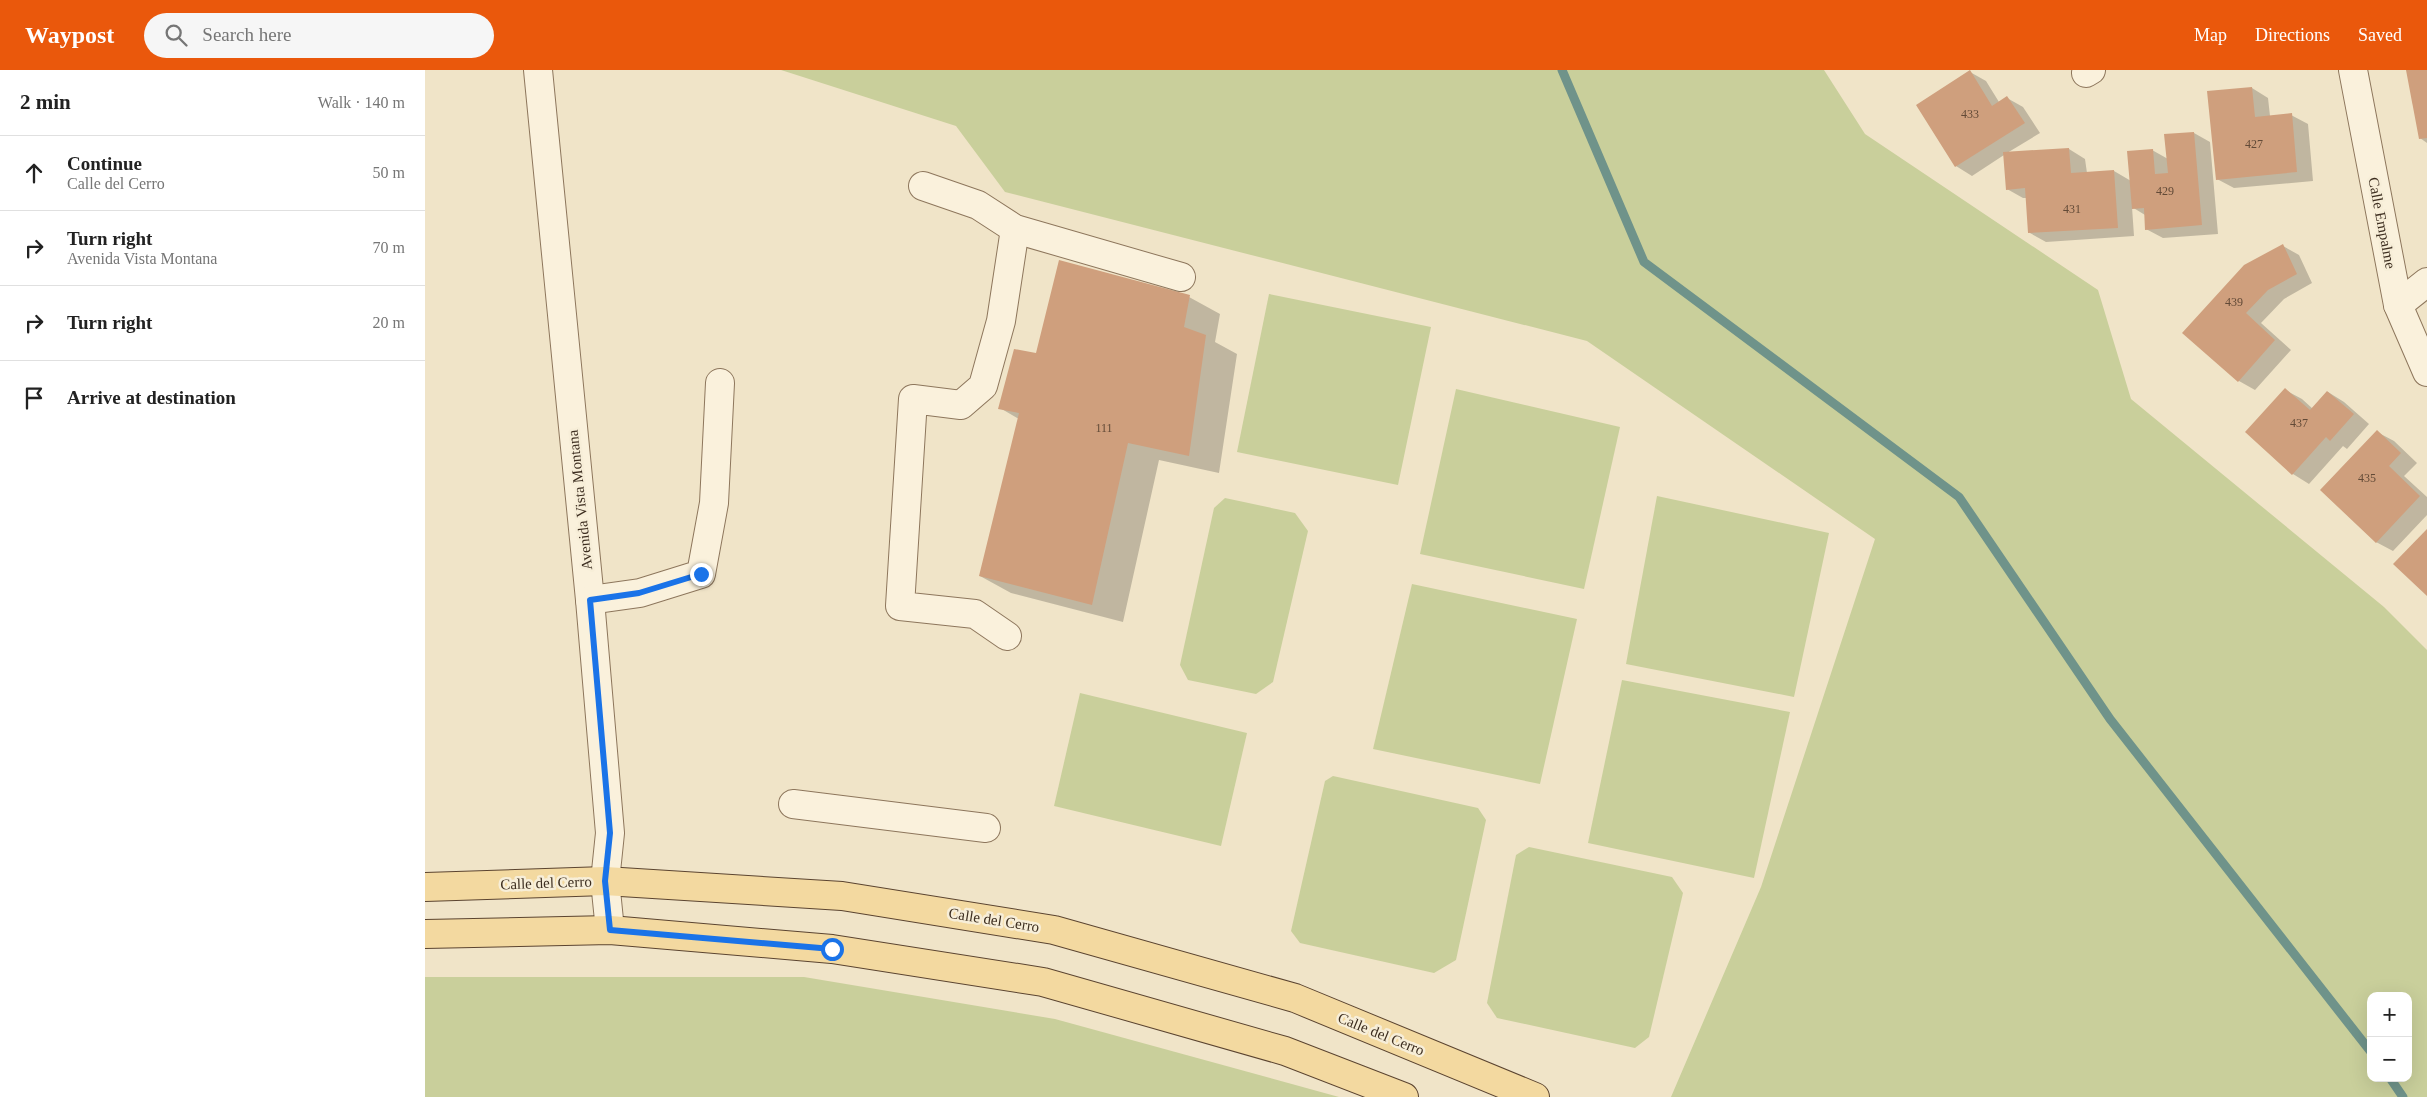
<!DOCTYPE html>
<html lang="en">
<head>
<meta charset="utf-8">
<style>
  body { margin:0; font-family:"Times New Roman",serif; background:#f6f6f6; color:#222 }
  .controls { position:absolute; right:15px; bottom:15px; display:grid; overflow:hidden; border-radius:10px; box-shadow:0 5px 20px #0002 }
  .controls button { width:45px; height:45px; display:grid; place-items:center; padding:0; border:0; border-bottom:1px solid #e0e0e0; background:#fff; color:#222; font:25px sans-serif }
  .stop { position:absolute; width:15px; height:15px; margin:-11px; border:4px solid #1a73e8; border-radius:50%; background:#fff }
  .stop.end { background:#1a73e8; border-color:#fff; box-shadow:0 1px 5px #0008 }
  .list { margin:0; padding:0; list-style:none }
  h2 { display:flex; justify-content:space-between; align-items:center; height:65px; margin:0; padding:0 20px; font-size:21px }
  h2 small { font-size:16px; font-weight:400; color:#767676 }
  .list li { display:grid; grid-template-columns:32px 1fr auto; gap:15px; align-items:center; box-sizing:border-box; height:75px; padding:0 20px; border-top:1px solid #e0e0e0 }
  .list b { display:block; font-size:19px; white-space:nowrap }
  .list p { margin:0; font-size:16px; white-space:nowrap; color:#767676 }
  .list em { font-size:16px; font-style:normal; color:#767676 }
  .icon { flex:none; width:28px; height:28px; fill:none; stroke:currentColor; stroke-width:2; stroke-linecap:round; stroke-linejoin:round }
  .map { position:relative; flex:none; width:2002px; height:1027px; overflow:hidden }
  header { display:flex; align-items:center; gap:30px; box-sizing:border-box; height:70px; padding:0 25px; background:#ea580c; color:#fff }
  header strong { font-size:24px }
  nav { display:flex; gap:28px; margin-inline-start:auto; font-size:18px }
  .search { width:350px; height:45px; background:#f6f6f6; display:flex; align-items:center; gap:12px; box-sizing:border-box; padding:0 18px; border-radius:28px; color:#767676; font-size:19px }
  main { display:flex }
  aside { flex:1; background:#fff }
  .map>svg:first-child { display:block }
  .green { fill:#c9cf9b; fill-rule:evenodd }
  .shadow { fill:#0003 }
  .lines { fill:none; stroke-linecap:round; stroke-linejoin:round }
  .stream { stroke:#6f938a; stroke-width:9 }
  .building { fill:#cf9f7d }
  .minor-casing { stroke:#8d765c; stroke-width:30 }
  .major-casing { stroke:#5b4430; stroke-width:30 }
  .minor { stroke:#faf1dc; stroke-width:28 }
  .major { stroke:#f3d9a0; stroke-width:28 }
  .route { stroke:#1a73e8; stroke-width:6 }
  .labels { text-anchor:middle; stroke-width:5; stroke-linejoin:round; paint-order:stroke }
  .number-label { font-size:12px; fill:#624a37 }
  .street-label { font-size:15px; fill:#3d2e20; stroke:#f7eed8 }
</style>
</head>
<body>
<header>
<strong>Waypost</strong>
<div class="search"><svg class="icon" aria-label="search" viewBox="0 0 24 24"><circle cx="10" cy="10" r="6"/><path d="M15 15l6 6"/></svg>Search here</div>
<nav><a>Map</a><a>Directions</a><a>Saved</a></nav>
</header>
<main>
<aside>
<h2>2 min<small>Walk · 140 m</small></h2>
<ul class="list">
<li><svg class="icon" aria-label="ahead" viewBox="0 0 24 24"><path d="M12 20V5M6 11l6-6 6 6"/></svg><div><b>Continue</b><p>Calle del Cerro</p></div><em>50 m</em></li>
<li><svg class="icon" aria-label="right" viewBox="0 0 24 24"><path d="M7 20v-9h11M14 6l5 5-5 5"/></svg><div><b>Turn right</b><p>Avenida Vista Montana</p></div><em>70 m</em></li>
<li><svg class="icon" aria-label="right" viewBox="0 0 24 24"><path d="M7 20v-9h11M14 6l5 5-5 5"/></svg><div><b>Turn right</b></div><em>20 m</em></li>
<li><svg class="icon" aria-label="arrive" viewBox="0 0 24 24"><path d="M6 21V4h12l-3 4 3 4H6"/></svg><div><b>Arrive at destination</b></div></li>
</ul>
</aside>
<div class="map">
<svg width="2002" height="1027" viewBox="0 0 2002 1027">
  <rect width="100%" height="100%" fill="#f0e4c8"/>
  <g class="green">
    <path d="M356,0H1399L1440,64L1673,220L1706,329L1959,537L2002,580V1027H1246L1336,817L1450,469L1162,271L580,122L531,56ZM1946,926H1983V1008H1946Z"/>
    <polygon points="844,224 1006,257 973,415 812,382"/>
    <polygon points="1031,319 1195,357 1159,519 995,484"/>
    <polygon points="1232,426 1404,463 1369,627 1201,594"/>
    <polygon points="800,428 870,443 883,461 848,612 831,624 763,610 755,595 789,438"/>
    <polygon points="987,514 1152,549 1115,714 948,679"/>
    <polygon points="1197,610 1365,642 1329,808 1163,773"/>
    <polygon points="655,623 822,663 796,776 629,736"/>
    <polygon points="908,706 1053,738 1061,750 1031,890 1009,903 875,873 866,861 900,711"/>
    <polygon points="1104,777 1247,807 1258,823 1224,967 1210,978 1072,948 1062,933 1091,785"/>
    <polygon points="0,907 379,907 630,949 914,1027 0,1027"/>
  </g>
  <g class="shadow">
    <polygon points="1982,0 2002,0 2002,73 1995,68"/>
    <polygon points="1545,2 1561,11 1574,32 1582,28 1598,37 1615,63 1582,83 1644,79 1660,89 1662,103 1689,101 1706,111 1727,80 1743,89 1740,66 1769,63 1785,72 1793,164 1738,168 1721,159 1720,145 1707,137 1709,166 1621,172 1605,163 1602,128 1598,128 1582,119 1579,85 1547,106 1531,96"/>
    <polygon points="1827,18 1843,28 1845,46 1866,45 1883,54 1888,111 1809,118 1792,109"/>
    <polygon points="1858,176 1874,185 1887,213 1859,229 1836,253 1866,280 1830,320 1814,311 1759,263"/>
    <polygon points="764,227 795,244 790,272 812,284 794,403 734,390 698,552 586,523 555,506 594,349 575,338 612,284"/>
    <polygon points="1860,320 1877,329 1888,339 1903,322 1919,332 1944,354 1922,379 1918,376 1884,414 1868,404"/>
    <polygon points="1952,362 1969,371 1992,393 1979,406 2002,427 2002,445 1968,481 1951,472"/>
  </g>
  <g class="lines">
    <g class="stream">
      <polyline points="1137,0 1219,192 1534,427 1685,649 1946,982"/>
      <polyline points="1965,1008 1978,1027"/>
    </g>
  </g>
  <g class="building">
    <polygon points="1545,0 1567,36 1582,26 1600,53 1530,97 1491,35"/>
    <polygon points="1981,0 2002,0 2002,68 1994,69"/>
    <polygon points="1827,17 1830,47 1867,43 1872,102 1791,110 1782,21"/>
    <polygon points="1769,62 1777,155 1720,160 1719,138 1707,139 1702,81 1728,79 1730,104 1743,103 1739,64"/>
    <polygon points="1644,78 1646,103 1689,100 1693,158 1603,163 1600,118 1581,120 1578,82"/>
    <polygon points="1858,174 1872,204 1843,220 1821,243 1850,270 1813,312 1757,263 1819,195"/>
    <polygon points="634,190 765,225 759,257 781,265 764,386 703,373 667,535 554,506 594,343 573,339 589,279 611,283"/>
    <polygon points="1860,318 1885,340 1902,321 1929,344 1905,371 1901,367 1867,405 1820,362"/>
    <polygon points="1952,360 1976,383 1964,396 1995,426 1951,473 1895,420"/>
    <polygon points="2002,459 2002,526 1968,494"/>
  </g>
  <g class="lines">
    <defs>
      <g id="minor">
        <polyline points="113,0 165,530 185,763 180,811 185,860"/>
        <polyline points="1928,0 1973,235 2002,302"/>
        <polyline points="1661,3 1666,0"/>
        <polyline points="498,116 553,135 590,159 756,207"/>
        <polyline points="1973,235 2002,212"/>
        <polyline points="165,530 215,523 276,504 289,433 295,313"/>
        <polyline points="582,566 550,544 475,536 488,329 536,335 558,316 576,251 590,159"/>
        <polyline points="368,734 561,758"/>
      </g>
      <g id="major">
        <polyline points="0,817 180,811 417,826 629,860 870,928 1110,1027"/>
        <polyline points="0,864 185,860 407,879 618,912 860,981 979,1027"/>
      </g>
    </defs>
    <use href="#minor" class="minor-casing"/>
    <use href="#major" class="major-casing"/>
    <use href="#minor" class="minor"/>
    <use href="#major" class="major"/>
  </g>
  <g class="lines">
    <polyline class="route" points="276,504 214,523 165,530 185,763 180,811 185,860 407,879"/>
  </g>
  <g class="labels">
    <g class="number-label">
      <text x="1545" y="48">433</text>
      <text x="1829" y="78">427</text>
      <text x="1740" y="125">429</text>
      <text x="1647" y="143">431</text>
      <text x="1809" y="236">439</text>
      <text x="1874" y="357">437</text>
      <text x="679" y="362">111</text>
      <text x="1942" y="412">435</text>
    </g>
    <g class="street-label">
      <text transform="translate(1957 153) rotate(79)" y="5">Calle Empalme</text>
      <text transform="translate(155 430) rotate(-96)" y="5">Avenida Vista Montana</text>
      <text transform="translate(121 813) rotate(-2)" y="5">Calle del Cerro</text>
      <text transform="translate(569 850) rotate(9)" y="5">Calle del Cerro</text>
      <text transform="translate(956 964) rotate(22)" y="5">Calle del Cerro</text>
    </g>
  </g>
</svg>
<div class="controls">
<button>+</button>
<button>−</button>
</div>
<div class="stop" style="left:407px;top:879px"></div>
<div class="stop end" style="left:276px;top:504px"></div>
</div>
</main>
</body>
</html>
